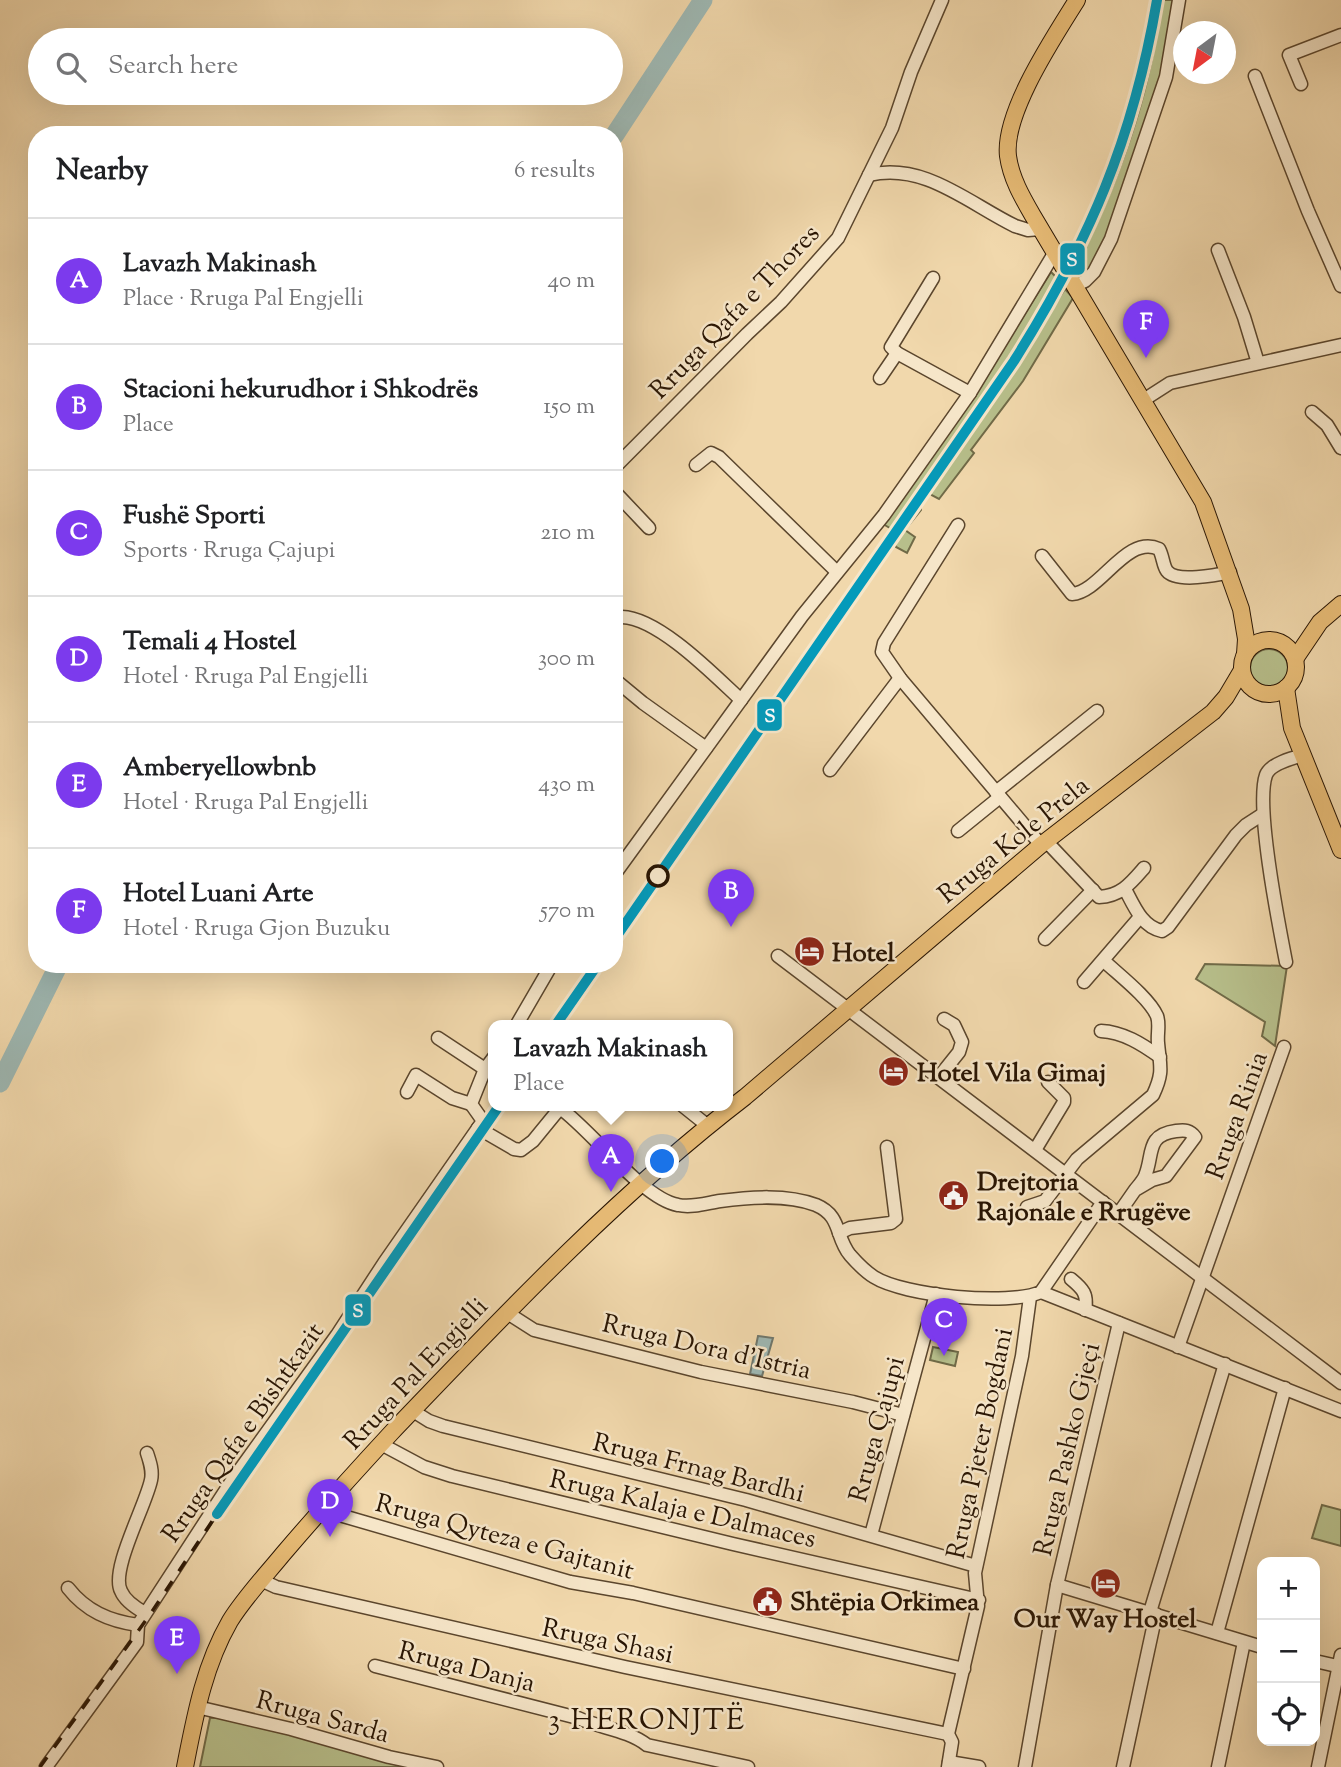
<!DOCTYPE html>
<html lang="en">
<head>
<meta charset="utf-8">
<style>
  body { margin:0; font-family:"Sorts Mill Goudy",serif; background:#f6f6f6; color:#202124 }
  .controls { position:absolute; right:21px; bottom:21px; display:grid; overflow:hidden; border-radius:14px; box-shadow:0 7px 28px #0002 }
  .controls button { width:63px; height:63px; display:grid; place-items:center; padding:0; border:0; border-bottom:2px solid #e0e0e0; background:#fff; color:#202124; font:35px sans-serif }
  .compass { position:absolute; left:1173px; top:21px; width:63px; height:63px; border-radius:50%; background:#fff; box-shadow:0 7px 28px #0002; rotate:212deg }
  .you { position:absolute; left:663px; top:1162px; width:24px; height:24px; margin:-18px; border:5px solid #fff; border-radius:50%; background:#1a73e8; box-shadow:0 0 0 10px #1a73e833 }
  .badge { display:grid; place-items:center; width:46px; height:46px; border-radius:50%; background:#7c3aed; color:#fff; font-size:23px; font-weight:700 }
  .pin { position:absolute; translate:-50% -58px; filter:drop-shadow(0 2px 4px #0008) }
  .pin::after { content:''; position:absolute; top:37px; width:24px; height:21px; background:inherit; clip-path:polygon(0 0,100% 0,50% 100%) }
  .popup { position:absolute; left:488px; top:1020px; width:245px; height:91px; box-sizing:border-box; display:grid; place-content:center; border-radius:14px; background:#fff; filter:drop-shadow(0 2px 5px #0005); font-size:23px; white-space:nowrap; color:#757577 }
  .popup b { font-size:26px; color:#202124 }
  .popup::after { content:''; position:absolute; left:50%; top:100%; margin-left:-14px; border:14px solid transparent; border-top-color:#fff }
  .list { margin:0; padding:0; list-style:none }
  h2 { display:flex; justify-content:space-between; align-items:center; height:91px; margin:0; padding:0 28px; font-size:30px }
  h2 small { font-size:23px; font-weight:400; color:#757577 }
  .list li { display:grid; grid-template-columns:46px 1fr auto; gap:21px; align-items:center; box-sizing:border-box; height:126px; padding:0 28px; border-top:2px solid #e0e0e0 }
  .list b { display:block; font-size:26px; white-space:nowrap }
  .list p { margin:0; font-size:23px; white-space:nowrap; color:#757577 }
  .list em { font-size:23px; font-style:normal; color:#757577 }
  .icon { flex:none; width:38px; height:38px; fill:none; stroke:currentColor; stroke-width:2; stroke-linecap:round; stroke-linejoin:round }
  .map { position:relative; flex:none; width:1341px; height:1767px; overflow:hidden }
  .search { position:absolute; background:#fff; box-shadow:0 7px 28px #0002; left:28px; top:28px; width:595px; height:77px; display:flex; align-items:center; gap:18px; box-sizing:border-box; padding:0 24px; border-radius:38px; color:#757577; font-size:26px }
  .panel { position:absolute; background:#fff; box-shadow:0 7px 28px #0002; left:28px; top:126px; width:595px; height:847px; border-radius:28px }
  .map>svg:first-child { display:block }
  .green { fill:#b7bf8b; stroke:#706a47; stroke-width:2 }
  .water { fill:#9eb8b3; stroke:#6f776d; stroke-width:2 }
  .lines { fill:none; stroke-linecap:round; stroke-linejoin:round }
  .river { stroke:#9eb8b3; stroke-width:19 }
  .minor-casing { stroke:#5b462d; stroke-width:15 }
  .major-casing { stroke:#291503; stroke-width:18 }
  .minor { stroke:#f6e6c9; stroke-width:12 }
  .major { stroke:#e8bc76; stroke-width:16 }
  .rail { stroke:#291503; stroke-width:3.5; stroke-dasharray:12 12; stroke-linecap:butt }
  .rail-1-casing { stroke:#f6e6c9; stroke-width:16 }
  .rail-1 { stroke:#049aba; stroke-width:10 }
  .stop-dot { fill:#f6e6c9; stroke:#291503; stroke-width:3.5 }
  .labels { text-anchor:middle; stroke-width:5; stroke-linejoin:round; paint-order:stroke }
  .street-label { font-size:26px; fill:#291503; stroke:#f6e6c9 }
  .poi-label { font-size:26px; font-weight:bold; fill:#291503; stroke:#f6e6c9; text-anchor:start }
  .quarter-label { font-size:30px; letter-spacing:2px; fill:#291503; stroke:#f6e6c9 }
  .line-badge { stroke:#f6e6c9; stroke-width:2.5 }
  .badge-label { font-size:19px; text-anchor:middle; font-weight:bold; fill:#fff }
</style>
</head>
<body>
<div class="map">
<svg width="1341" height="1767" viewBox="0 0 1341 1767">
  <rect width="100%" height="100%" fill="#f1d8ac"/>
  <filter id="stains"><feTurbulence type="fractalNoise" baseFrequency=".00286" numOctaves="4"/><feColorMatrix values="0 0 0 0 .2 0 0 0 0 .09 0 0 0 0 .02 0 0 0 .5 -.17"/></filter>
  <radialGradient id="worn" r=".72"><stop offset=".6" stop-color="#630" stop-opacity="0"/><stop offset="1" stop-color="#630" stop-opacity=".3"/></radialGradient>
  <g class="green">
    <path d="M1161,0H1174L1161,82L1106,240L1084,278L1076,266C1118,184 1152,92 1161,0Z"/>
    <polygon points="1051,272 1060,281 1015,352 895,531 883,524 985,377"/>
    <polygon points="1065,289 1073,298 1023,381 971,450 974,453 939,499 928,493 920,505 921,510 905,530 915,537 907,553 896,547 894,543 927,489 930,489 979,420"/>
    <circle cx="1269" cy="668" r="19"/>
    <polygon points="1205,964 1287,966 1275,1046 1262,1036 1265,1022 1196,979"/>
    <polygon points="933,1347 958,1352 955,1366 930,1360"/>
    <polygon points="1322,1505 1341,1510 1341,1546 1312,1538"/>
    <polygon points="228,1717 418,1767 200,1767 210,1718"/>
  </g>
  <polygon class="water" points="758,1336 773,1338 762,1376 750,1374"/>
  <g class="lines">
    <g class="river">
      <polyline points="614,136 703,0"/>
      <polyline points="0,1083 59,964"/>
    </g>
    <defs>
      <g id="minor">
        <polyline points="1255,76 1308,211 1341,286"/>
        <polyline points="1301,84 1289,55 1341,35"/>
        <path d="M869,175C924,162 968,203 1015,226L1028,230L1040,229"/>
        <polyline points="1218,250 1244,317 1258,363"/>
        <polyline points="933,278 891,347 897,353 970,393"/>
        <polyline points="1075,286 1085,281 1094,272 1111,239 1166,77 1179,0"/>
        <polyline points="880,378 897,353"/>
        <polyline points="1142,401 1170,383 1341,345"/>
        <polyline points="1312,412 1327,425 1341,448"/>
        <polyline points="696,465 711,453 719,457 837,572"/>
        <polyline points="614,468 747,334 781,302 838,238 892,128 911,72 942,0"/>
        <polyline points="614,491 649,528"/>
        <polyline points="958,525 884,643 882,652 900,678 1041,845"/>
        <path d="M1042,556L1072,594C1101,592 1126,534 1159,549C1163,556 1163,566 1167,571C1176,583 1217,575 1230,572"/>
        <path d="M622,617C659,618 715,676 741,700"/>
        <polyline points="614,679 643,703 706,748"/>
        <polyline points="830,770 900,678"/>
        <polyline points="996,792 1097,711"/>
        <polyline points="958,831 1000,797"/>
        <path d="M1046,841L1099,897C1121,896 1131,883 1144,868"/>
        <polyline points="614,875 802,616 884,515 970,393 1055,252"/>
        <path d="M1125,889C1134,906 1142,927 1162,931L1168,927L1236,835L1246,825L1263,814"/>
        <polyline points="1045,939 1093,890"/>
        <polyline points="778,956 1341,1383"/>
        <path d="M1286,962C1279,926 1255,806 1266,775C1270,764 1292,758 1303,755"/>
        <polyline points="1084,982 1140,917"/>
        <polyline points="516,1026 552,964"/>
        <path d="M1101,1031C1123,1032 1142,1044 1160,1057"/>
        <polyline points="438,1038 485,1069"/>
        <polyline points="939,1077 959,1052 962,1042 954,1025 944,1019"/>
        <polyline points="407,1092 416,1075 452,1098 471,1104"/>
        <path d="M561,1106L560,1108C592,1131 643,1199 678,1205C692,1208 707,1203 720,1201C750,1197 787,1194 816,1205C842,1216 835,1237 850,1255C857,1263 866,1272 874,1277C904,1296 1009,1306 1041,1292L1103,1202"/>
        <polyline points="683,1106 708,1126"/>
        <polyline points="478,1128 514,1149 521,1150 533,1141 560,1108"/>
        <polyline points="1035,1150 1064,1102 1064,1098 1048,1082"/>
        <path d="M1027,1207L1045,1201L1077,1159L1153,1095C1164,1072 1160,1066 1158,1043C1157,1034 1160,1024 1157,1016C1149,998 1119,975 1104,961"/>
        <path d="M1119,1213L1135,1190L1152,1180L1166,1176L1195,1137C1190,1130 1185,1130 1176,1131C1145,1135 1154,1155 1145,1176C1143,1181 1138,1186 1135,1190"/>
        <polyline points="839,1233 850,1228 891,1223 896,1219 887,1147"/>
        <path d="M1071,1279C1083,1289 1088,1294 1085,1310"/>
        <polyline points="1041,1292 1341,1411"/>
        <polyline points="506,1312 534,1330 701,1372 853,1402 903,1415"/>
        <polyline points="1178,1347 1284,1047"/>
        <polyline points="413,1411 429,1421 443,1426 746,1500 976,1566"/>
        <polyline points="381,1444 424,1467 452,1476 733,1544 979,1600"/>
        <polyline points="324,1505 343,1516 570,1582 633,1593 964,1669"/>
        <polyline points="871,1535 936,1294"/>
        <polyline points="261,1580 276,1587 625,1667 948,1734"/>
        <polyline points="1057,1585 1262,1647"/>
        <path d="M68,1588C86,1611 109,1621 138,1625"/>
        <polyline points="1150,1612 1225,1364"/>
        <path d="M145,1613C136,1608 125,1601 121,1591C110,1570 146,1505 151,1480C153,1471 150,1462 147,1453"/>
        <polyline points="1217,1633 1285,1388"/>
        <polyline points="1315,1661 1341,1667"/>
        <path d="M375,1666L578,1718C600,1728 628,1730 647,1745L748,1767"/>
        <polyline points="197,1707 291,1729 389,1757 437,1767"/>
        <polyline points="949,1762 979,1767"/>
        <polyline points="46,1767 137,1642 138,1625 231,1482 337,1335 384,1263 483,1121 471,1104 485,1069 494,1057"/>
        <polyline points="948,1767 952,1742 948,1734 978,1606 975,1573 1022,1356 1030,1297"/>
        <polyline points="1025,1767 1057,1585 1119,1323"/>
        <polyline points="1123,1767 1156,1614"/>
        <polyline points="1218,1767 1244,1642"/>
        <polyline points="1318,1767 1341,1655"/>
      </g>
      <g id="major">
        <path d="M1077,0C1054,37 1003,113 1008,156C1011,178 1022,197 1033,216L1203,502L1241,609L1246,639L1245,654"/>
        <circle cx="1269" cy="667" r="27"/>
        <polyline points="1295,659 1320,622 1341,604"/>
        <polyline points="1286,688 1292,728 1341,850"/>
        <path d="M185,1767C195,1716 204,1666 230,1621C245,1597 265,1576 283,1554C318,1513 355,1472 392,1432C504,1315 616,1196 745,1097L1041,845L1213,712L1226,697L1242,670"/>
      </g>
    </defs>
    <use href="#minor" class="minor-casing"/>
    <use href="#major" class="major-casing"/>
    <use href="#minor" class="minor"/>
    <use href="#major" class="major"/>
    <polyline class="rail" points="40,1767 149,1616 217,1514"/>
    <defs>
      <g id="rail-1">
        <path d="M614,940L1014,361C1089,242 1133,140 1157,0"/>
        <polyline points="555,1026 598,964"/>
        <polyline points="217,1514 499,1106"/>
      </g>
    </defs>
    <use href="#rail-1" class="rail-1-casing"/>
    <use href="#rail-1" class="rail-1"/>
  </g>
  <defs>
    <symbol id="hotel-disc" viewBox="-11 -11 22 22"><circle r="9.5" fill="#8f2418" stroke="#f6e6c9"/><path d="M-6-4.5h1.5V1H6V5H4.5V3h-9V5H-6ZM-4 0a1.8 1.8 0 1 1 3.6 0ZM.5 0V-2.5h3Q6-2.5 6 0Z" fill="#fff"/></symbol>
    <symbol id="civic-disc" viewBox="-11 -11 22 22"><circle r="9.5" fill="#8f2418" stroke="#f6e6c9"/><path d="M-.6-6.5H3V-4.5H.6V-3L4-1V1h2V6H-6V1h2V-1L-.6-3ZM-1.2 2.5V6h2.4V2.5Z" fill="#fff"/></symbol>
  </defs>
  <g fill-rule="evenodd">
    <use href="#hotel-disc" x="792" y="934" width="35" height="35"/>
    <use href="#hotel-disc" x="876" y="1054" width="35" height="35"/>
    <use href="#civic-disc" x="936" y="1178" width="35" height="35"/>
    <use href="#hotel-disc" x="1088" y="1566" width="35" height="35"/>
    <use href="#civic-disc" x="750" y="1584" width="35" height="35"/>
  </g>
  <circle class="stop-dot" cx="658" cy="876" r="10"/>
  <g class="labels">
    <g class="street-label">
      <text transform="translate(734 311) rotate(-46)" y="9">Rruga Qafa e Thores</text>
      <text transform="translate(1013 839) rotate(-39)" y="9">Rruga Kole Prela</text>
      <text transform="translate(1236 1115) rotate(-70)" y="9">Rruga Rinia</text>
      <text transform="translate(707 1346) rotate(13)" y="9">Rruga Dora d'Istria</text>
      <text transform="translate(415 1373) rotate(-47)" y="9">Rruga Pal Engjelli</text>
      <text transform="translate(876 1429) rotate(-75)" y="9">Rruga Çajupi</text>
      <text transform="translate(242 1432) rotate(-55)" y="9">Rruga Qafa e Bishtkazit</text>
      <text transform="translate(979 1443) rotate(-78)" y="9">Rruga Pjeter Bogdani</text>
      <text transform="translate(1066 1449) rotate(-77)" y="9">Rruga Pashko Gjeçi</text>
      <text transform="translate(699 1467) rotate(14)" y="9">Rruga Frnag Bardhi</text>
      <text transform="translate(683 1508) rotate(13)" y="9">Rruga Kalaja e Dalmaces</text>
      <text transform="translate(505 1536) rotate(15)" y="9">Rruga Qyteza e Gajtanit</text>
      <text transform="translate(608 1640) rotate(12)" y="9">Rruga Shasi</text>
      <text transform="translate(467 1666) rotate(14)" y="9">Rruga Danja</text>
      <text transform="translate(323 1716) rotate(15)" y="9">Rruga Sarda</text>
    </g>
    <g class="poi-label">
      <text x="832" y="961">Hotel</text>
      <text x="917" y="1081">Hotel Vila Gimaj</text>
      <text x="977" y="1190">Drejtoria<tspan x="977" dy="30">Rajonale e Rrugëve</tspan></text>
      <text x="790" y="1610">Shtëpia Orkimea</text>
      <text x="1105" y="1627" text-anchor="middle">Our Way Hostel</text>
    </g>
    <g class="quarter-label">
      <text x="647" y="1729">3 HERONJTË</text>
    </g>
  </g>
  <g class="line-badge">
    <rect x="1059" y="242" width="27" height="34" rx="7" fill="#049aba"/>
    <rect x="756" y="698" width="27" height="34" rx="7" fill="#049aba"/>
    <rect x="344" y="1293" width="28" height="34" rx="7" fill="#049aba"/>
  </g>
  <g class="badge-label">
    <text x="1072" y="266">S</text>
    <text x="770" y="722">S</text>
    <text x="358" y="1317">S</text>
  </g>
  <rect width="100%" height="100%" filter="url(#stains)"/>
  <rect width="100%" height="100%" fill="url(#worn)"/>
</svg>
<div class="controls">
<button>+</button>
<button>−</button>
<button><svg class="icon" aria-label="locate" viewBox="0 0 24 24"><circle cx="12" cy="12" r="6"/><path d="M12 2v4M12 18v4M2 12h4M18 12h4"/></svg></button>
</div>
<svg class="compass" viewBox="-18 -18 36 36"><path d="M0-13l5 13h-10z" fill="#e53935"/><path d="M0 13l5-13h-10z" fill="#757577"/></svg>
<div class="you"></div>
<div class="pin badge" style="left:611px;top:1192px">A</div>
<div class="popup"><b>Lavazh Makinash</b>Place</div>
<div class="pin badge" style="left:731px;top:927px">B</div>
<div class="pin badge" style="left:944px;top:1356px">C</div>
<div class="pin badge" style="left:330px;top:1537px">D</div>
<div class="pin badge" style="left:177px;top:1674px">E</div>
<div class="pin badge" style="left:1146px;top:358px">F</div>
<div class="search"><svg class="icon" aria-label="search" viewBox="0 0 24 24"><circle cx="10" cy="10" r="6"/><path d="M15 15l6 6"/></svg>Search here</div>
<section class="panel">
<h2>Nearby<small>6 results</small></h2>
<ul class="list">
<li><span class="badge">A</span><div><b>Lavazh Makinash</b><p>Place · Rruga Pal Engjelli</p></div><em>40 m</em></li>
<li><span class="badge">B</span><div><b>Stacioni hekurudhor i Shkodrës</b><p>Place</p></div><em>150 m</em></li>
<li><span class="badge">C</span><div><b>Fushë Sporti</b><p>Sports · Rruga Çajupi</p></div><em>210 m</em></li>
<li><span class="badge">D</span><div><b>Temali 4 Hostel</b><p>Hotel · Rruga Pal Engjelli</p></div><em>300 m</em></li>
<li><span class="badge">E</span><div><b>Amberyellowbnb</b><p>Hotel · Rruga Pal Engjelli</p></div><em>430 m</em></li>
<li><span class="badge">F</span><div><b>Hotel Luani Arte</b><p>Hotel · Rruga Gjon Buzuku</p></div><em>570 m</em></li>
</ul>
</section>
</div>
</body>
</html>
